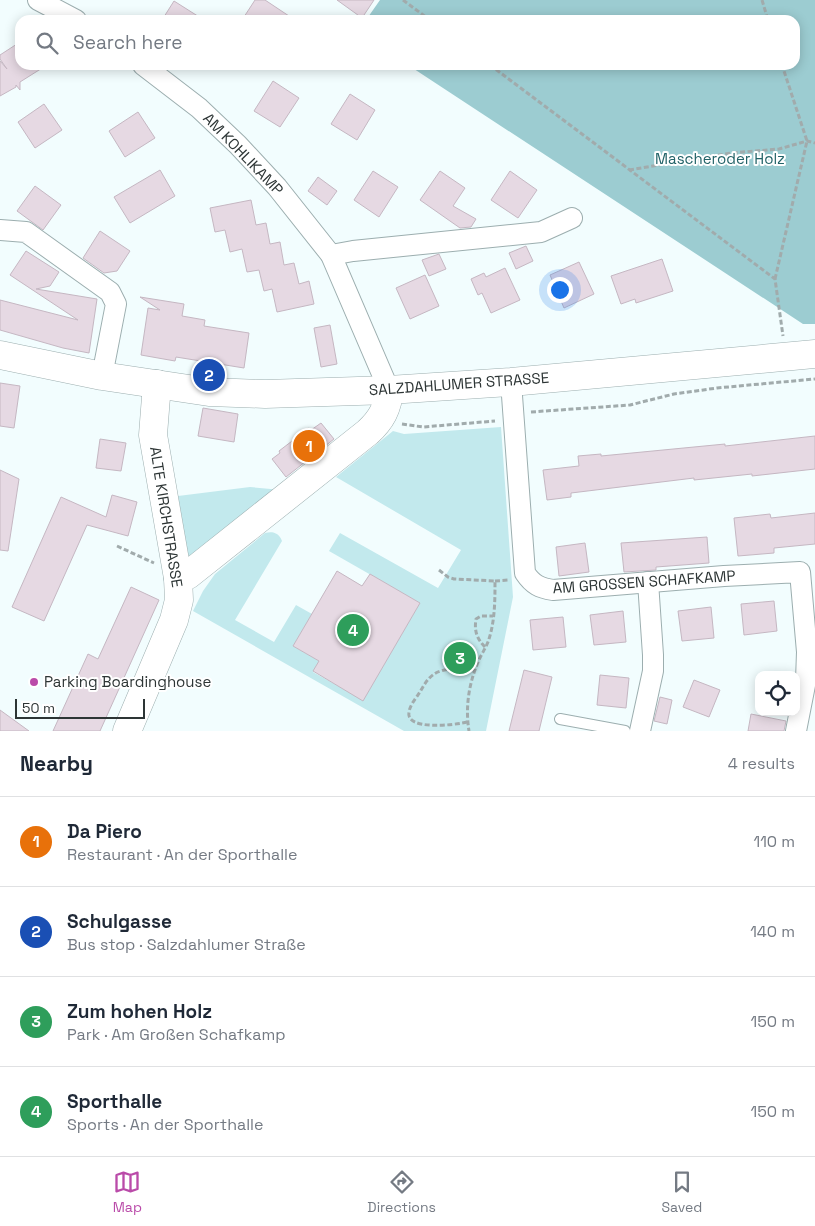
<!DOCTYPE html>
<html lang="en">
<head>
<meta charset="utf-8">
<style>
  body { margin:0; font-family:"Space Grotesk",sans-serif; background:#f6f6f7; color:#1f2937 }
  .controls { position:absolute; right:15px; bottom:15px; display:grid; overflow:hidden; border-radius:10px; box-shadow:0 2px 12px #0003 }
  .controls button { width:45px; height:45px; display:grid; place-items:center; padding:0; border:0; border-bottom:1px solid #e0e1e3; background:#fff; color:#1f2937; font:25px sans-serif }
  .scale { position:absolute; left:15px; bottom:12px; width:130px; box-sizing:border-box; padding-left:5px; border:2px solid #2d3535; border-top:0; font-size:14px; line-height:18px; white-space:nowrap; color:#2d3535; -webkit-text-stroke:4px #fff; paint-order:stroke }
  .you { position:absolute; left:559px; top:289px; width:18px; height:18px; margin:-12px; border:4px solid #fff; border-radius:50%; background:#1a73e8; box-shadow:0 0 0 8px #1a73e833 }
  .badge { display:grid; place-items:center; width:32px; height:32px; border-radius:50%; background:#ba4ba9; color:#fff; font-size:16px; font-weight:700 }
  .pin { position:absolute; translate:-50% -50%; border:2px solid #fff; box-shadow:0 1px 5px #0006 }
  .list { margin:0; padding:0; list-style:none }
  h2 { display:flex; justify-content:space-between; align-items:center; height:65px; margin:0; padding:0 20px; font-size:21px }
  h2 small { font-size:16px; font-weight:400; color:#747a83 }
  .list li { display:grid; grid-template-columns:32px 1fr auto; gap:15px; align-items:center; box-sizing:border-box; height:90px; padding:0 20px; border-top:1px solid #e0e1e3 }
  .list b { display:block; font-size:19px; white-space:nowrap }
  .list p { margin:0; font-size:16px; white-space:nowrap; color:#747a83 }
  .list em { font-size:16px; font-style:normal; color:#747a83 }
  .icon { flex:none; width:28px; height:28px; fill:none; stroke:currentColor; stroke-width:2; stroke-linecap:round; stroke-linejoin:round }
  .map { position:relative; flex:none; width:815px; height:731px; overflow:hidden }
  .search { position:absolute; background:#fff; box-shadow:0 2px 12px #0003; left:15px; right:15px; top:15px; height:55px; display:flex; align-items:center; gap:12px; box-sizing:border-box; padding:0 18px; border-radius:15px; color:#747a83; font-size:19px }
  .sheet { height:425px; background:#fff }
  nav { display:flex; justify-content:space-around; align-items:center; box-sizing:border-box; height:70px; border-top:1px solid #e0e1e3; background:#fff; font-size:14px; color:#747a83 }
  nav a { display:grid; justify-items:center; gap:2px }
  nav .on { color:#ba4ba9 }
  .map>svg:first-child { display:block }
  .green { fill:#c2e9ed }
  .forest { fill:#9cccd1 }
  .building { fill:#e6d9e3; stroke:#c5b7c2 }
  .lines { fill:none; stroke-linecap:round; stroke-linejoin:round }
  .lane-casing { stroke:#9caeaf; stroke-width:12 }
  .street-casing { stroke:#9caeaf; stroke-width:22 }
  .secondary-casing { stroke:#9caeaf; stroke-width:29 }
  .path { stroke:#a1abac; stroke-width:3; stroke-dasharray:5 2.5; stroke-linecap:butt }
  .lane { stroke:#fff; stroke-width:10 }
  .street { stroke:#fff; stroke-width:20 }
  .secondary { stroke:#fff; stroke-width:28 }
  .poi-dot { fill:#ba4ba9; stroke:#fff; stroke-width:2 }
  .labels { text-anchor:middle; stroke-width:4; stroke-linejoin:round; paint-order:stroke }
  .street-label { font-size:15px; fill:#2d3535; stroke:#fff }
  .park-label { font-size:15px; fill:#216267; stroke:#fff }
  .poi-label { font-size:15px; fill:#2d3535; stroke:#fff; text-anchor:start }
</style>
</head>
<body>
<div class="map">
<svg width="815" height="731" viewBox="0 0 815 731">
  <rect width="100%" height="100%" fill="#f2fdfe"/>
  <g class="green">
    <path d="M501,427L513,597L486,731H404L193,611L203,591L215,574L265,533C273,531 279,533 282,541L235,620L274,642L296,605L312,614L293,646L319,661L313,672L363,700L420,603L329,551L340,533L438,588L461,550L336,477L393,431L404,434Z"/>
    <polygon points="250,487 282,490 189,560 178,496"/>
  </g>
  <polygon class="forest" points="380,0 815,0 815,324 803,324 408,65 795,65 795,20 366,20"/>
  <g class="building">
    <polygon points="255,0 265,0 295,20 242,20"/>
    <polygon points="337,0 374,0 362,18"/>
    <polygon points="174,1 204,20 162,20"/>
    <polygon points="20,42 20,65 47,65 20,82 20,90 16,85 16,87 0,96 0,61 7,69 0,59 0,55"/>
    <polygon points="273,81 299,98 280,127 254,111"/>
    <polygon points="350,94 375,110 357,140 331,124"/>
    <polygon points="44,104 62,130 35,148 18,122"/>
    <polygon points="138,112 155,138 125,157 109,131"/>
    <polygon points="160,170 175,196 130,223 114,197"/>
    <polygon points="373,171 398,187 379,217 354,200"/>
    <polygon points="440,171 465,188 453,206 476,219 471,227 460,228 420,200"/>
    <polygon points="510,171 537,190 518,218 491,200"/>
    <polygon points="318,177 337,191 327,205 308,191"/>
    <polygon points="35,186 61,205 43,230 17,211"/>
    <polygon points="251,200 256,225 266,223 270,244 280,242 284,265 294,263 299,284 309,281 314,304 277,312 272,289 264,291 259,270 247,272 242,249 230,252 225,230 215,232 210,208"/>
    <polygon points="100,231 130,251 117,271 104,273 83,258"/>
    <polygon points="526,246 533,261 516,269 509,253"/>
    <polygon points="26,251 59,272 50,286 36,289 97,299 89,353 63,348 0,330 0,300 78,320 10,275"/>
    <polygon points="439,254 446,269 429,276 422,260"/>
    <polygon points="662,259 673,291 636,303 635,299 621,304 611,276"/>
    <polygon points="579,262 594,294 564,308 550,275"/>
    <polygon points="505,268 520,300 491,313 482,293 478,295 471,279 484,273 486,277"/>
    <polygon points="425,275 439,306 410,319 396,288"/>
    <polygon points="140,297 184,304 182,316 205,320 204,326 249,333 244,368 176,357 175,361 141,355 148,308 160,310"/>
    <polygon points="330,325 337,364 321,367 314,328"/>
    <polygon points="0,383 20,386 14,428 0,426"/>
    <polygon points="203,408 238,414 234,442 198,436"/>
    <polygon points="321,423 334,439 286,477 272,459 280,453 279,451 309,428 311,430"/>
    <polygon points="815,436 815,469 752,476 752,474 694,480 694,478 571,493 571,497 547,500 543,470 579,466 578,456 601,454 601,456 725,444 725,446"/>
    <polygon points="100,439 126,443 121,471 96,468"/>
    <polygon points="0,470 19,479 8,551 0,550"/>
    <polygon points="112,495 137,502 128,536 87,525 44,621 12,607 61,497 106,517"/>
    <polygon points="815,513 815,544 774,548 774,553 738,556 734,518 770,514 771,518"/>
    <polygon points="707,537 709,563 656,567 656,570 624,572 621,543"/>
    <polygon points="585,543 589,572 559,576 556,547"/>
    <polygon points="337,571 362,586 370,574 420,603 363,701 313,671 319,661 293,646"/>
    <polygon points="131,587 159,600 100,731 53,731 88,654 98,659"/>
    <polygon points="774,601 777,631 744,635 741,604"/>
    <polygon points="711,607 714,638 682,641 678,611"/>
    <polygon points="623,611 626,642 594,645 590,615"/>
    <polygon points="563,617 566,647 533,650 530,620"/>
    <polygon points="524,670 552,677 539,731 509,731"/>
    <polygon points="600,675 629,678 626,708 597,705"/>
    <polygon points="694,680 720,690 709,717 683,707"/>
    <polygon points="660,697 672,700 667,724 654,721"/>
    <polygon points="0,710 29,731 0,731"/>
    <polygon points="751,714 786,721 784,731 748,731"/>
  </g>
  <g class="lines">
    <defs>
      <polyline id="lane" points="560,719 625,731"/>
      <g id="street">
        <polyline points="38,0 76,20"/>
        <polyline points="143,65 199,108 238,145 277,187 331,255 389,390"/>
        <polyline points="0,230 26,232 110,292 116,304 102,376"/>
        <polyline points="331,255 353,251 541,232 572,218"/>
        <path d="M511,382L525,573C533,585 540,588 553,590L724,576L800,572L807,652L806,680L796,731"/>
        <polyline points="640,731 653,671 653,655 648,582"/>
      </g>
      <g id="secondary">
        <polyline points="0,355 102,376 209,392 265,394 389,390 511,382 815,354"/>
        <path d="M178,578L188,575L368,432C381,420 388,408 389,390"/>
        <polyline points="127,731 174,620 179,600 178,578 153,435 157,384"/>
      </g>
    </defs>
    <use href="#lane" class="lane-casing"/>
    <use href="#street" class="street-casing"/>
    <use href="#secondary" class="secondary-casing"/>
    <g class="path">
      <polyline points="403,0 430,20"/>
      <polyline points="762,0 768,20"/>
      <polyline points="490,65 775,279 783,336"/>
      <polyline points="629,170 731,153 779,149 807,141 815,143"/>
      <polyline points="775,279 807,141 782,65"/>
      <polyline points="531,412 630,405 674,394 717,388 815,379"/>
      <polyline points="402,424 423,427 495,421"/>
      <polyline points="117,546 154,563"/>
      <path d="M439,570L448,577L454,579L495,581C495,600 495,620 489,639C487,646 482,653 479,660C469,682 465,707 469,731"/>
      <polyline points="495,581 509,580"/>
      <path d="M485,647C477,639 474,631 476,619L481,616H493"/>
      <path d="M467,722C456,725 405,731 409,712C410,705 416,698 420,692C425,683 430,674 441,671C452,667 464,669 475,670"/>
    </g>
    <use href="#lane" class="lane"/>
    <use href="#street" class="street"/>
    <use href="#secondary" class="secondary"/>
  </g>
  <circle class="poi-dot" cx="34" cy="682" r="5"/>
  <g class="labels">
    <g class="street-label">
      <text transform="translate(243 154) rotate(46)" y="5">AM KOHLIKAMP</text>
      <text transform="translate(459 384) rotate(-4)" y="5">SALZDAHLUMER STRASSE</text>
      <text transform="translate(166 517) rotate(81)" y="5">ALTE KIRCHSTRASSE</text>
      <text transform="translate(644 582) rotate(-4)" y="5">AM GROSSEN SCHAFKAMP</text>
    </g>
    <g class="park-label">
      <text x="720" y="164">Mascheroder Holz</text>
    </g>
    <g class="poi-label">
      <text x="44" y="687">Parking Boardinghouse</text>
    </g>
  </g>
</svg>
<div class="controls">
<button><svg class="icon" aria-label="locate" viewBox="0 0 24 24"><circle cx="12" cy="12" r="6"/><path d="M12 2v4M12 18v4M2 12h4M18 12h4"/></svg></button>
</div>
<div class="scale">50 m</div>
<div class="you"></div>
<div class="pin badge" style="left:309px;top:446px;background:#e8710a">1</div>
<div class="pin badge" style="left:209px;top:375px;background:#1a4fb4">2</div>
<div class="pin badge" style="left:460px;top:658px;background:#2e9e5b">3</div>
<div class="pin badge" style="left:353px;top:630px;background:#2e9e5b">4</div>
<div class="search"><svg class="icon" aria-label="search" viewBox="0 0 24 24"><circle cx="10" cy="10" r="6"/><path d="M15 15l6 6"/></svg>Search here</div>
</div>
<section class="sheet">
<h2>Nearby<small>4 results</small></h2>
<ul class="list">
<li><span class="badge" style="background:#e8710a">1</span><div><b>Da Piero</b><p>Restaurant · An der Sporthalle</p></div><em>110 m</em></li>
<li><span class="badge" style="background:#1a4fb4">2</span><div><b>Schulgasse</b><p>Bus stop · Salzdahlumer Straße</p></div><em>140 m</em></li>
<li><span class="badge" style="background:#2e9e5b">3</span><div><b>Zum hohen Holz</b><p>Park · Am Großen Schafkamp</p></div><em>150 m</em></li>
<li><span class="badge" style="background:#2e9e5b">4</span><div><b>Sporthalle</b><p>Sports · An der Sporthalle</p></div><em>150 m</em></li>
</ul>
</section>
<nav>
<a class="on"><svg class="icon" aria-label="map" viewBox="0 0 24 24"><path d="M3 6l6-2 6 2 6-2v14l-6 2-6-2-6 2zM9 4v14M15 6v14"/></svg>Map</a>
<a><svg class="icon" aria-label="directions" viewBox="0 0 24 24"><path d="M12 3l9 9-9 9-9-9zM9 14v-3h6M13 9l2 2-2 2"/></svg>Directions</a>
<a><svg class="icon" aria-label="saved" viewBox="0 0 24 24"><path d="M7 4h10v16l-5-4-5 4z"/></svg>Saved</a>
</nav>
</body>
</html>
